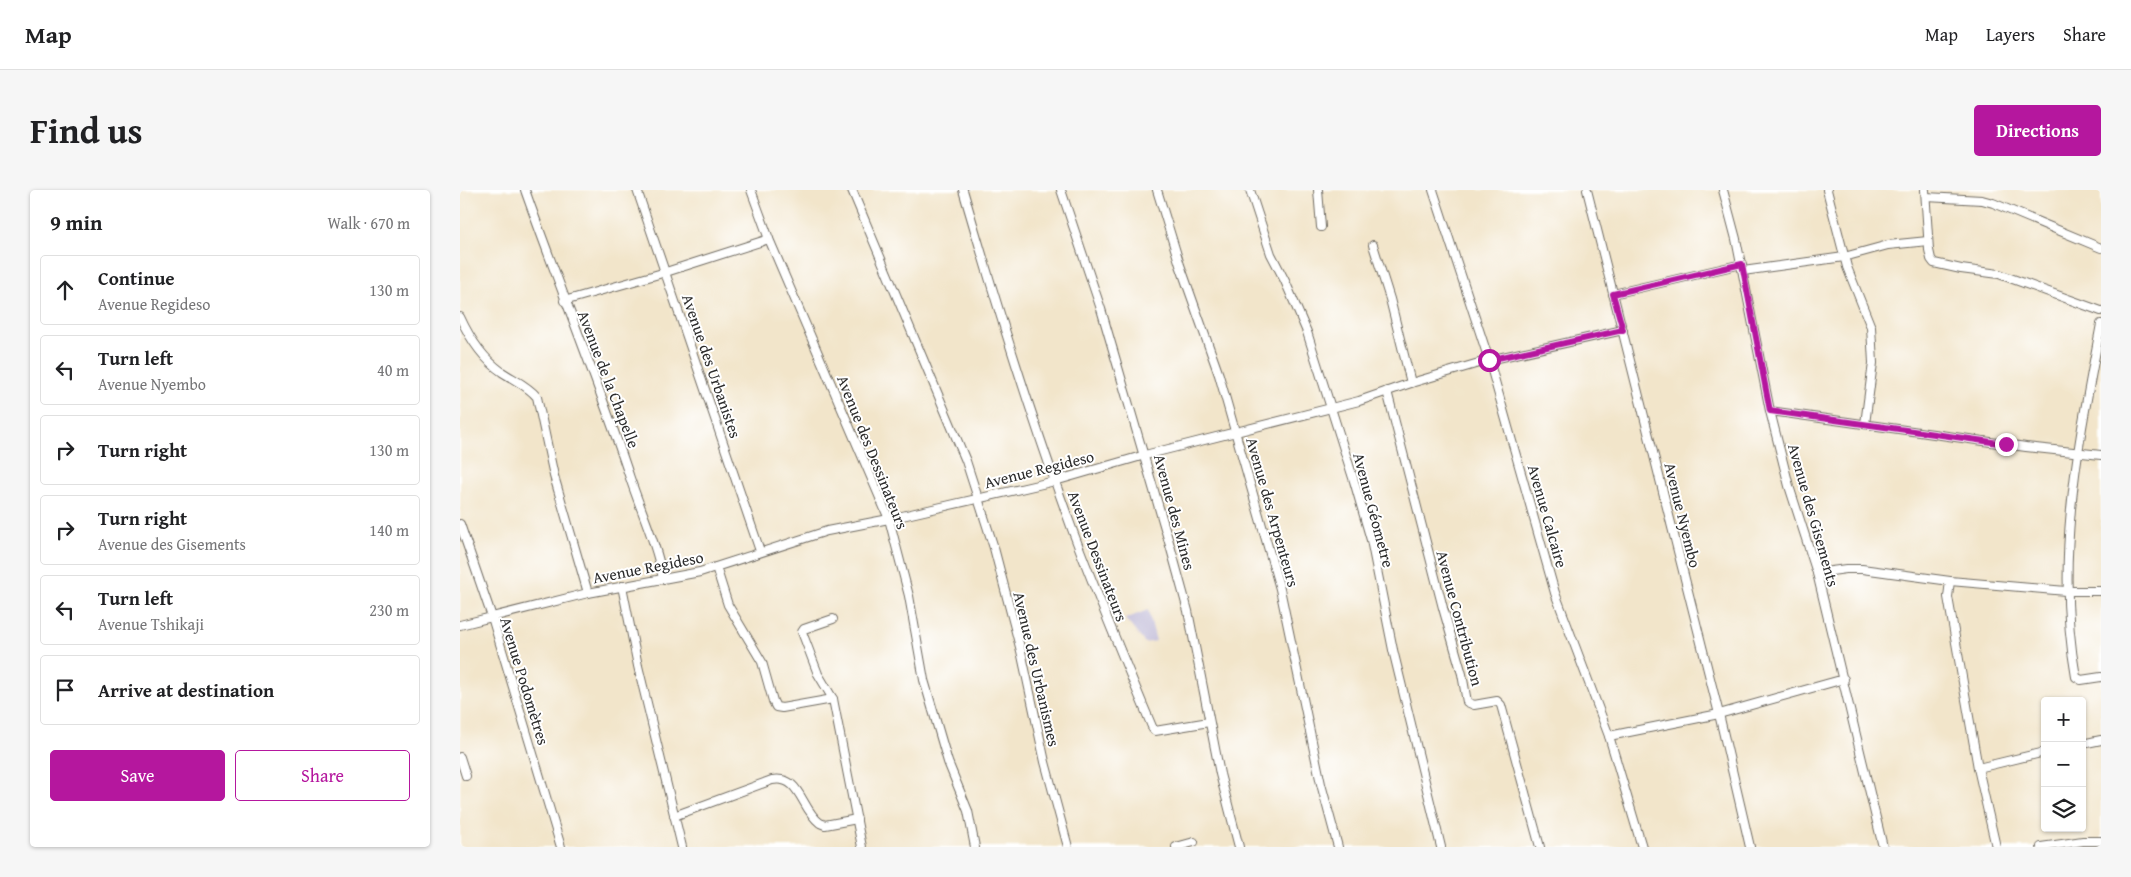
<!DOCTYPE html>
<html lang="en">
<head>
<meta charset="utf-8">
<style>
  body { margin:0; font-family:"Gentium Book Plus",serif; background:#f6f6f6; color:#202124 }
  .controls { position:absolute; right:15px; bottom:15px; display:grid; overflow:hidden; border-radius:5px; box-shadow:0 1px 4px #0004 }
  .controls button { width:45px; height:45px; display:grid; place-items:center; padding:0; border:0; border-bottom:1px solid #e0e0e0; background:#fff; color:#202124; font:25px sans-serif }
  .stop { position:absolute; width:15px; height:15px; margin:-11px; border:4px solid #b5179e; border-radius:50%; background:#fff }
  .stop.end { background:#b5179e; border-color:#fff; box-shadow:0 1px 5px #0008 }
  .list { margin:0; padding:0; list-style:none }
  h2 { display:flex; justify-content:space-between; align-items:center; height:65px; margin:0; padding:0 20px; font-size:21px }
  h2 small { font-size:16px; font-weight:400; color:#757577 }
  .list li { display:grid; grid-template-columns:32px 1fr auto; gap:15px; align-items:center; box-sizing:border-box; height:70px; margin:0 10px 10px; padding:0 10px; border:1px solid #e0e0e0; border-radius:5px }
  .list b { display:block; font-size:19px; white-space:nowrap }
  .list p { margin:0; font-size:16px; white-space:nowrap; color:#757577 }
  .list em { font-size:16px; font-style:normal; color:#757577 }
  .actions { display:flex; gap:10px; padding:15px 20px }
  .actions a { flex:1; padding:11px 0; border:1px solid #b5179e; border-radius:5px; text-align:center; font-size:18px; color:#b5179e }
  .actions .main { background:#b5179e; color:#fff }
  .icon { flex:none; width:28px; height:28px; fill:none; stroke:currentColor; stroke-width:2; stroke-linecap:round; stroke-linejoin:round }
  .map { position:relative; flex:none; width:1641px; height:657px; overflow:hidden; border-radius:5px }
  header { display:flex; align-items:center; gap:30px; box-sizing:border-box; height:70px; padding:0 25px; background:#fff; border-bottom:1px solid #e0e0e0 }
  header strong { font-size:24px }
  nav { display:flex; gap:28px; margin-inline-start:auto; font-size:18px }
  .intro { display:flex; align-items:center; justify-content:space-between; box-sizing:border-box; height:120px; padding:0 30px }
  h1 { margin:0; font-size:35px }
  .button { padding:12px 22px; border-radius:5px; background:#b5179e; color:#fff; font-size:18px; font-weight:700 }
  main { display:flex; gap:30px; padding:0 30px }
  aside { flex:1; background:#fff; border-radius:5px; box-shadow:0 1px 4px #0004 }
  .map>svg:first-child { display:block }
  .industrial { fill:#c5c0da }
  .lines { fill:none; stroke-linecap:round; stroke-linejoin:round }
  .minor-casing { stroke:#716c63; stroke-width:10 }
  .minor { stroke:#fff; stroke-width:8 }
  .route { stroke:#b5179e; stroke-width:6 }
  .labels { text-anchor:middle; stroke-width:4; stroke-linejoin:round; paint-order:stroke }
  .street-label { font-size:16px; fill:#2b2b2b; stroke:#fff }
</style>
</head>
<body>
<header>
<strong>Map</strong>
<nav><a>Map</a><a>Layers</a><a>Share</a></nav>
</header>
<div class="intro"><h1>Find us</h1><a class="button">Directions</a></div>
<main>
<aside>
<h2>9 min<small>Walk · 670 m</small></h2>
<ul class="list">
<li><svg class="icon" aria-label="ahead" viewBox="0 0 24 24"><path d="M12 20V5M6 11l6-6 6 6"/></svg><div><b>Continue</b><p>Avenue Regideso</p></div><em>130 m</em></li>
<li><svg class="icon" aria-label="left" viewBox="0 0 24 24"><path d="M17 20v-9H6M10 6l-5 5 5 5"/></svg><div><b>Turn left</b><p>Avenue Nyembo</p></div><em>40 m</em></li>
<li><svg class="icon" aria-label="right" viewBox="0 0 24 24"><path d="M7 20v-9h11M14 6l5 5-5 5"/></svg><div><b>Turn right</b></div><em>130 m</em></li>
<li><svg class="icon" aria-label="right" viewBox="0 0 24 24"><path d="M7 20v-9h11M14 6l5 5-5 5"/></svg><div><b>Turn right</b><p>Avenue des Gisements</p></div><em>140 m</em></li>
<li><svg class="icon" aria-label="left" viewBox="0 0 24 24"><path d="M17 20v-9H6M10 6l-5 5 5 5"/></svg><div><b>Turn left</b><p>Avenue Tshikaji</p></div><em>230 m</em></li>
<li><svg class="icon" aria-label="arrive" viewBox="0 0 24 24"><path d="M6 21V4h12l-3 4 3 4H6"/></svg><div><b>Arrive at destination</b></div></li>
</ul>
<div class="actions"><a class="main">Save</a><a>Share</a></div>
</aside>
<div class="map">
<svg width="1641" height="657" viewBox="0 0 1641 657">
  <rect width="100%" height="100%" fill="#fff"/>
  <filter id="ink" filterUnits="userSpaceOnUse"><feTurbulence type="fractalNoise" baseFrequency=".02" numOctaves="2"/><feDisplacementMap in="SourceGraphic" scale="10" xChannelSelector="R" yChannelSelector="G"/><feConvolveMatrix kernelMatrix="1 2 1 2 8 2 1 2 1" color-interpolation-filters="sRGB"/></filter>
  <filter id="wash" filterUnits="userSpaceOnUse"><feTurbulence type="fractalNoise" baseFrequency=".0096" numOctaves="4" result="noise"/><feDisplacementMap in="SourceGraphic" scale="20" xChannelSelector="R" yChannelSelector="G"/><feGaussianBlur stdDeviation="1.12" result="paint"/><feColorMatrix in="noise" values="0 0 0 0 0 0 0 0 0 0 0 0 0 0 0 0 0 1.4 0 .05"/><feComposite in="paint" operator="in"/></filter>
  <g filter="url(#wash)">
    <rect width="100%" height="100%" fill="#f2e5ca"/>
    <polygon class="industrial" points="688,420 696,451 685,453 665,429"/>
  </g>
  <g filter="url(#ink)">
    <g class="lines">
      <defs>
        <g id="minor">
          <path d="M65,0C99,96 138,191 170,288C181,321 197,355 203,389"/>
          <polyline points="177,0 300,361"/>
          <polyline points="291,0 309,49 429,329 449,406 464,490 488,572 508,621 515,657"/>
          <polyline points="392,0 506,271 534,358 561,461 585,572 608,657"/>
          <path d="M503,0C536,114 571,227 612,339C637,406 665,472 693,539L695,541L749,532"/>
          <polyline points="601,0 641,119 711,359 728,421 760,584 779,657"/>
          <polyline points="697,0 720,75 759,185 820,399 861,594 878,657"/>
          <polyline points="790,0 811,64 825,91 847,142 894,291 911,350 933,460 981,657"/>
          <polyline points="858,0 861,37"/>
          <polyline points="973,0 1029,170 1095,403 1149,546 1182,657"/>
          <polyline points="1127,0 1259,524 1290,657"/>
          <polyline points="1263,0 1276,49 1310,221 1329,296 1357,383 1423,657"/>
          <polyline points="1367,0 1387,77 1411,137 1413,173 1405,234"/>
          <polyline points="1465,0 1469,60 1471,69 1474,73 1501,79 1539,84 1641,121"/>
          <polyline points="1466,7 1522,10 1533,13 1641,58"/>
          <polyline points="913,55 930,109 951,193"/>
          <polyline points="1283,81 1384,67 1428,55 1468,51"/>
          <polyline points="1153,104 1282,74"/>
          <polyline points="104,111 206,82 309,49"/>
          <path d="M0,127C10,149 22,168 42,182C54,190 68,196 77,207L94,286L128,403"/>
          <path d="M1641,134C1619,251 1594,367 1616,487L1621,490L1641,487"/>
          <polyline points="927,201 983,418 1002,484 1007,512 1014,515 1037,511 1041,515 1080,657"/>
          <polyline points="1310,221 1566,257 1641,265"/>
          <polyline points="0,334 32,427 101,657"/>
          <polyline points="256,377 268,415 302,472 313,511 316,517 322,518 373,509 402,657"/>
          <polyline points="1357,383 1386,379 1402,379 1490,391 1606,401 1641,401"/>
          <polyline points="1490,391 1488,407 1518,578 1536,657"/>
          <polyline points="162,396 178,476 222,657"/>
          <polyline points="0,435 128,403 240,382 367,341 429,329 595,291 685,265 899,211 951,193 1029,170 1163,140"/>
          <polyline points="373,509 358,484 342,442 344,439 373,429"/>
          <polyline points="1149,546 1259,524 1384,489"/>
          <polyline points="1622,554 1641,550"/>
          <polyline points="0,567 6,586"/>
          <polyline points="1518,578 1585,562"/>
          <path d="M214,626L312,590C341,585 340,618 360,633L365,635L397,629"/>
          <polyline points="716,657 734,652"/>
          <polyline points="1581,657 1623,651 1641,651"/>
        </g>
      </defs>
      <use href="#minor" class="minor-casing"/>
      <use href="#minor" class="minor"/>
    </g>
  </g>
  <g class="lines" filter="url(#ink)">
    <polyline class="route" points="1029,170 1163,140 1153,104 1282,74 1310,221 1546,254"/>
  </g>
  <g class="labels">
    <g class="street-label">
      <text transform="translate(252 176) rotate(71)" y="6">Avenue des Urbanistes</text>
      <text transform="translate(149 189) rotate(69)" y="6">Avenue de la Chapelle</text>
      <text transform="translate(413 262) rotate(68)" y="6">Avenue des Dessinateurs</text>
      <text transform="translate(579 279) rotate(-14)" y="6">Avenue Regideso</text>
      <text transform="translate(914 320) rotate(75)" y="6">Avenue Géometre</text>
      <text transform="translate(715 322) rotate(75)" y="6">Avenue des Mines</text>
      <text transform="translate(813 322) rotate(74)" y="6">Avenue des Arpenteurs</text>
      <text transform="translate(1223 325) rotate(76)" y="6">Avenue Nyembo</text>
      <text transform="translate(1354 325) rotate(74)" y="6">Avenue des Gisements</text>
      <text transform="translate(1088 326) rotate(74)" y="6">Avenue Calcaire</text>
      <text transform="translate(638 366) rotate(69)" y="6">Avenue Dessinateurs</text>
      <text transform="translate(188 377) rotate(-11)" y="6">Avenue Regideso</text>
      <text transform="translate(1000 428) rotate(75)" y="6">Avenue Contribution</text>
      <text transform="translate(577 479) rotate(77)" y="6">Avenue des Urbanismes</text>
      <text transform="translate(65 491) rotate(73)" y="6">Avenue Podomètres</text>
    </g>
  </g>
</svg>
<div class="controls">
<button>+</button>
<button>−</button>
<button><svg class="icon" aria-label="layers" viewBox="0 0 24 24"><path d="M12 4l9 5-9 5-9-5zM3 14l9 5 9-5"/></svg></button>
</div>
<div class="stop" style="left:1029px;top:170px"></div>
<div class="stop end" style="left:1546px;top:254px"></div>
</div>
</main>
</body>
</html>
